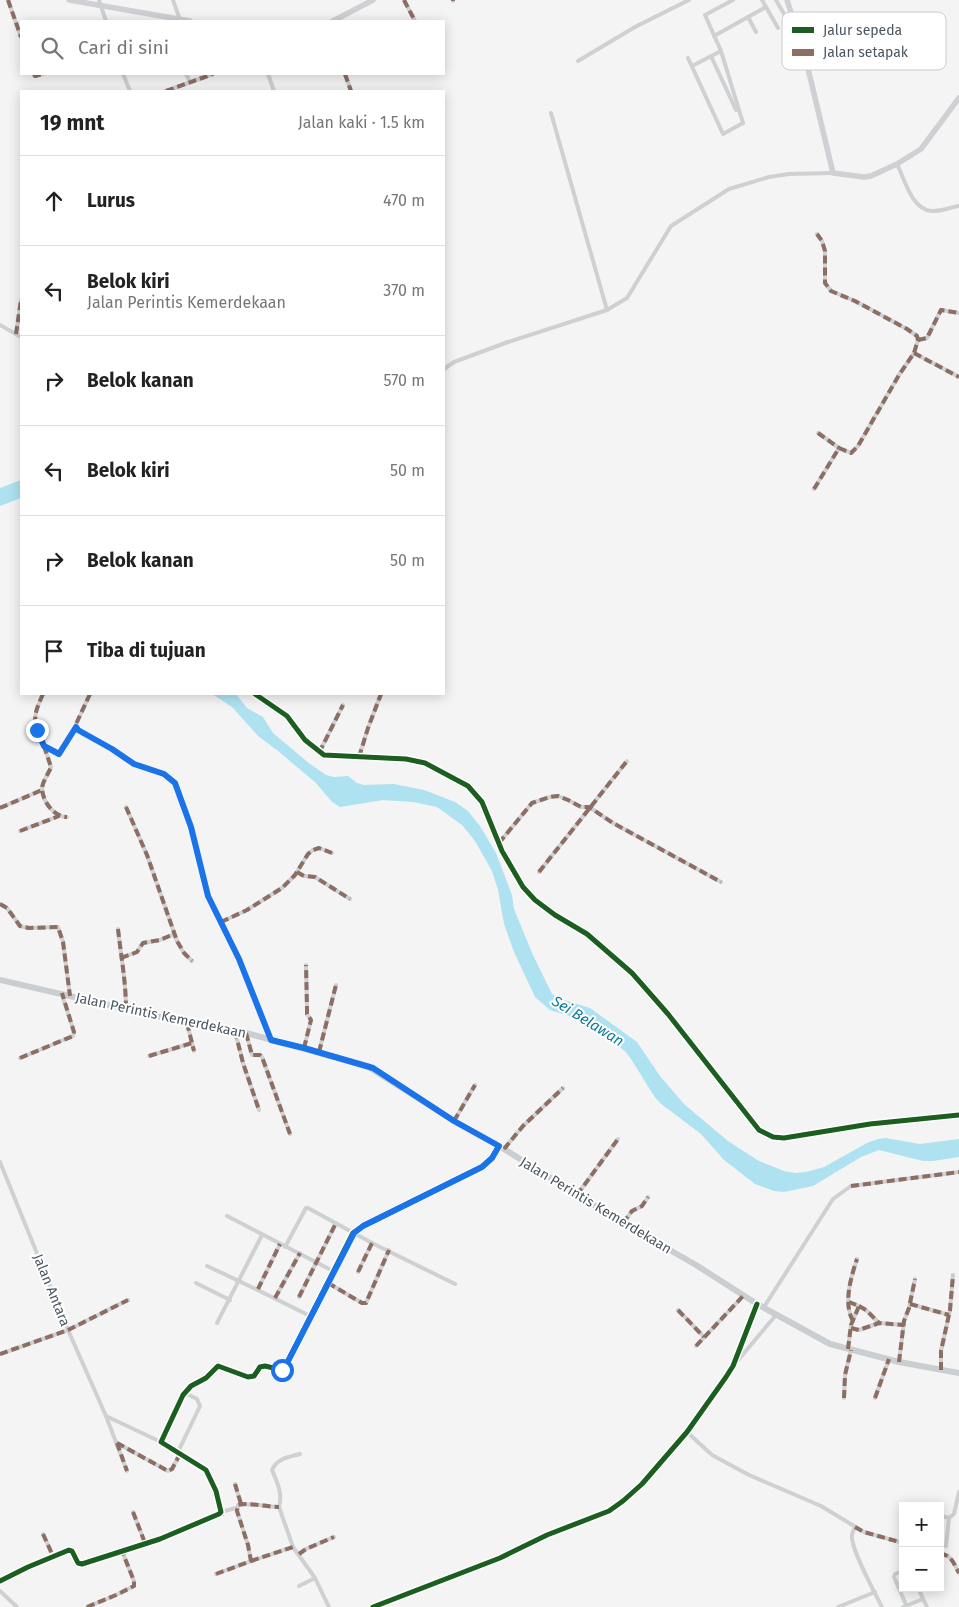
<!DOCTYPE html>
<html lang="id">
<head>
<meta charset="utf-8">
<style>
  body { margin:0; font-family:"Fira Sans",sans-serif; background:#f6f6f6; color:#222 }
  .controls { position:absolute; right:15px; bottom:15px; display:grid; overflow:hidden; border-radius:0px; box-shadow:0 2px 12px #0003 }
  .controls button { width:45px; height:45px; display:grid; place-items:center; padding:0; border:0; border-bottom:1px solid #e0e0e0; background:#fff; color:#222; font:25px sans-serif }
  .stop { position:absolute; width:15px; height:15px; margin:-11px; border:4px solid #1a73e8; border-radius:50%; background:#fff }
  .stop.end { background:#1a73e8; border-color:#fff; box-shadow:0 1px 5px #0008 }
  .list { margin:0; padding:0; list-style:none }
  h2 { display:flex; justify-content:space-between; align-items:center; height:65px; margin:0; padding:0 20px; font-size:21px }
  h2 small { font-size:16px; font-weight:400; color:#767676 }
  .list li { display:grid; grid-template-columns:32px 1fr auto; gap:15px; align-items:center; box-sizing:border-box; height:90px; padding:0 20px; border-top:1px solid #e0e0e0 }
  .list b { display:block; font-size:19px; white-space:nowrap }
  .list p { margin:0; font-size:16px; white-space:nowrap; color:#767676 }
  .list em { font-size:16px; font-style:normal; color:#767676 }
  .icon { flex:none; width:28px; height:28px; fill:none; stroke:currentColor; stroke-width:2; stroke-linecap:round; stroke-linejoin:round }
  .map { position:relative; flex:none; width:959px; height:1607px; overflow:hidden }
  .search { position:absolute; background:#fff; box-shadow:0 2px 12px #0003; left:20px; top:20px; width:425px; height:55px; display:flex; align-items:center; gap:12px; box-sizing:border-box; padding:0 18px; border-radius:0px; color:#767676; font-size:19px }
  .panel { position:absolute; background:#fff; box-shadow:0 2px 12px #0003; left:20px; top:90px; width:425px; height:605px; border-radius:0px }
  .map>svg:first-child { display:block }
  .water { fill:#aee2f0 }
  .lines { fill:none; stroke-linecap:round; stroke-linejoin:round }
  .street { stroke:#ced0d2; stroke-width:4 }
  .secondary { stroke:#ced0d4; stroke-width:5.5 }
  .primary { stroke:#caced1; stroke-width:6 }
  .quiet { stroke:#8d6e63; stroke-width:4; stroke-dasharray:8 4; stroke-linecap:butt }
  .cycleway-casing { stroke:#fff; stroke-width:8 }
  .cycleway { stroke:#1b5e20; stroke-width:5 }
  .route { stroke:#1a73e8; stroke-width:6 }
  .labels { text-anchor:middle; stroke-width:4; stroke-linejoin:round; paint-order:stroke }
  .street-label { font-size:14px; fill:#4a5661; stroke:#fff }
  .water-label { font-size:15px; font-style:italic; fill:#0c7c9b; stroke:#fff }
  .key { fill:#fff; stroke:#c9ccd0; stroke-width:1 }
  .key-label { font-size:14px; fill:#4a5661 }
</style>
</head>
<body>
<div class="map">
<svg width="959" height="1607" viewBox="0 0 959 1607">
  <rect width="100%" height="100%" fill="#f4f4f4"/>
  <g class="water">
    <polygon points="21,480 21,498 0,506 0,488"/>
    <polygon points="212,694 236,694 247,708 263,717 273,733 310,764 326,775 334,777 348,776 357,783 364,785 394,784 424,790 455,802 468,811 480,826 496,853 512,895 514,909 533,955 552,994 561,999 590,1008 637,1042 660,1076 685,1105 728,1141 759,1161 784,1171 795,1173 806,1172 824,1167 867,1143 878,1139 886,1138 920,1144 959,1139 959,1157 933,1161 923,1161 879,1150 861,1157 813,1186 784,1192 774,1191 755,1184 724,1160 701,1134 660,1103 654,1096 631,1059 625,1051 579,1019 550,1010 535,997 514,952 504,924 498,890 492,871 475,841 462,825 437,807 413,802 383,800 340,807 332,802 316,783 278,751 258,736 232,707"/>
  </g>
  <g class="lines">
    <g class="street">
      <polyline points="8,0 21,37"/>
      <polyline points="99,0 106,21"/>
      <polyline points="173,0 180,20"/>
      <polyline points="404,0 415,21"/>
      <polyline points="453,0 453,1"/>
      <polyline points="733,0 705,15 721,51 743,123"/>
      <polyline points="762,0 778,28"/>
      <polyline points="776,0 788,21"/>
      <polyline points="748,17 756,32"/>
      <polyline points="714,36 766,7"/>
      <polyline points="711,56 736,110"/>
      <polyline points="688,58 723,134 743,123"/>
      <polyline points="578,61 635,27 689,0"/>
      <polyline points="692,66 721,51"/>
      <polyline points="34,74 35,76 43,74"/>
      <polyline points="123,74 130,91"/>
      <polyline points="186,74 190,82"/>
      <polyline points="268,74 274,91"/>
      <polyline points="345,74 351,91"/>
      <polyline points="166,91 213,74"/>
      <polyline points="551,113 607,310"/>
      <path d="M897,164C905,180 911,208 931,211C940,212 951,207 959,206"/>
      <polyline points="0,325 21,337"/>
      <polyline points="16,334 21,300"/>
      <polyline points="918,340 927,338 941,310 959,313"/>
      <polyline points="914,353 959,377"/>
      <polyline points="444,369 454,362 508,342 607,310 627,298 671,226 729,189 769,177 789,174 833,173"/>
      <polyline points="818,433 839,448"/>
      <polyline points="814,489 839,448 851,453 858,446 899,375 914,353 918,340 917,336 907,329 855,301 831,291 825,283 825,251 822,241 817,234"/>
      <path d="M43,694C31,720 34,721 44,746L60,753L76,727"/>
      <polyline points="90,694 76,724 77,730 113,749 134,764 163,774 175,783 191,827 208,896 239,959 271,1040"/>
      <polyline points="255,694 287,716 305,740 324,755 406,759 425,763 468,786 482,802 502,851 523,887 535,900 555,915 587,934 632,973 668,1014 759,1130 773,1137 784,1138 870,1124 959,1115"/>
      <path d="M44,746L51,767C49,773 42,782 42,789C43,802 54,817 67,817"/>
      <polyline points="321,753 321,749 343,705"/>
      <polyline points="359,757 368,728 381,694"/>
      <polyline points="126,807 147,855 177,941 184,953 192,961"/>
      <polyline points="0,808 42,790"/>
      <polyline points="20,831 59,816"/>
      <polyline points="499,843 532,803 550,797 558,796 568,800 581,807 589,807 613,823 721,882"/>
      <polyline points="297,872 304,876 315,877 350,899"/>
      <polyline points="539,872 627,761"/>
      <polyline points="0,904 7,908 20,926 29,928 58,927 63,942 70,996"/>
      <polyline points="221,922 247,910 282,888 295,875 308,854 313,850 319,848 332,853"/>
      <path d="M118,929C121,956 126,982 126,1009"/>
      <polyline points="121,958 137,952 143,943 160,940 174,934"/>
      <polyline points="187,1023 194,1051"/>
      <polyline points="235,1031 243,1063 259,1110"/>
      <polyline points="246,1033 252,1055 260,1055 262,1057 290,1134"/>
      <polyline points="304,1048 311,1020 307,1014 307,1008 306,965"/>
      <polyline points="319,1052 336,985"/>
      <polyline points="149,1056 192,1043"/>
      <polyline points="20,1058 73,1036 74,1032 62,995"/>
      <polyline points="454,1121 475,1085"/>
      <polyline points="504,1149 523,1126 563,1088"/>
      <polyline points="0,1162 68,1330 106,1416 127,1471"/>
      <polyline points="577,1195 618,1139"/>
      <polyline points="227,1216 333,1271"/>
      <polyline points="623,1223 632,1211 642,1206 648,1197"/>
      <polyline points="285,1247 306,1208 308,1208 372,1243 455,1284"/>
      <path d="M207,1266C242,1282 276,1299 310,1316"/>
      <polyline points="358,1272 372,1243"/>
      <polyline points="196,1283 230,1300"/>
      <polyline points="328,1283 362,1303 366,1303 389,1250"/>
      <polyline points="258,1289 280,1244"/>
      <polyline points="299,1297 336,1223"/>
      <polyline points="275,1298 300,1253"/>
      <polyline points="910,1304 949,1315"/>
      <polyline points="859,1306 866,1310 879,1323"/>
      <polyline points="764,1307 833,1199 851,1186 959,1172"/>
      <polyline points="678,1310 704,1337"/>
      <path d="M853,1321C843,1303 851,1277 857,1259"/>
      <polyline points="217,1323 262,1235"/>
      <polyline points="851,1328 859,1330 879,1323 904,1325"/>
      <polyline points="696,1346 744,1295"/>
      <polyline points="848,1349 851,1325 859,1306 849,1302"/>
      <polyline points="0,1354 68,1330 128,1300"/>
      <polyline points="899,1362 904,1321 909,1308 915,1279"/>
      <polyline points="734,1365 776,1315"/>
      <polyline points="941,1370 941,1351 950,1310 953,1275"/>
      <polyline points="844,1398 845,1375 851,1350"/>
      <polyline points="875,1398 889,1359"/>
      <polyline points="106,1416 161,1442"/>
      <polyline points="687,1432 712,1455 749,1475 821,1506 864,1532 903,1543"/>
      <polyline points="117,1443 168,1471 172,1469 180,1454"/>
      <polyline points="178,1452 200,1406 197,1399 185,1393"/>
      <path d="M300,1454C289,1457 277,1458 272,1470C277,1482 283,1494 279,1507L293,1547L315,1578L329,1607"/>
      <polyline points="235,1484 241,1504"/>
      <polyline points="133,1512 145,1543"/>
      <polyline points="221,1512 236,1508"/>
      <polyline points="942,1516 949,1518 954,1514 959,1492"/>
      <path d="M855,1527C854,1530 852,1532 852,1535C850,1548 875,1593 882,1607"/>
      <polyline points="43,1534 53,1556"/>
      <polyline points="946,1546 949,1518"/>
      <polyline points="299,1554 306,1549 334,1537"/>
      <path d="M940,1554C951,1554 954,1564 959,1573"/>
      <polyline points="251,1561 293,1547"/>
      <polyline points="903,1571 895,1574 894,1577 907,1607"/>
      <path d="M216,1574L251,1561L248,1545L237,1511L238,1505C248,1502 267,1507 279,1507"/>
      <polyline points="0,1581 28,1567 69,1550 72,1551 78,1563 82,1564 160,1539 219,1514 221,1512 216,1491 206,1470 161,1442 183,1395 191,1386 206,1378 218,1366 248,1377 254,1376 260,1367 265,1366 282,1370 285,1367 353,1233 363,1226 482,1167 492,1158 499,1146"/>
      <polyline points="299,1586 315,1578"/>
      <polyline points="918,1588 927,1607"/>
      <polyline points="0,1591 17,1607"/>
      <polyline points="87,1607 116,1595 134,1586 134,1581 122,1551"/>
      <polyline points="373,1607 500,1558 547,1535 609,1511 623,1501 642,1484 687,1432 726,1377 733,1366 757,1304"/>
      <polyline points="838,1607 875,1592"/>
      <polyline points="903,1607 923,1599"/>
    </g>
    <g class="secondary">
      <polyline points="69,0 190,21"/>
      <polyline points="787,0 805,56 833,173 864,177 871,176 897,164 921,149 959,98"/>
      <polyline points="333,21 373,0"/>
    </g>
    <polyline class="primary" points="0,980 187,1023 246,1033 367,1066 454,1121 499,1146 623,1223 696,1265 757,1304 830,1344 899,1362 959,1373"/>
    <g class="quiet">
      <polyline points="8,0 21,37"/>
      <polyline points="404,0 415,21"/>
      <polyline points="453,0 453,1"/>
      <polyline points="34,74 35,76 43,74"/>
      <polyline points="345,74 351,91"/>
      <polyline points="166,91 213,74"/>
      <polyline points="16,334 21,300"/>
      <polyline points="918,340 927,338 941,310 959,313"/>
      <polyline points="914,353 959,377"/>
      <polyline points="818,433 839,448"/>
      <polyline points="814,489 839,448 851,453 858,446 899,375 914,353 918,340 917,336 907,329 855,301 831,291 825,283 825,251 822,241 817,234"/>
      <path d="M43,694C31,720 34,721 44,746L60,753L76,727"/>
      <polyline points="90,694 76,724 77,730 113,749 134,764 163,774 175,783 191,827 208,896 239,959 271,1040"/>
      <path d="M44,746L51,767C49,773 42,782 42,789C43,802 54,817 67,817"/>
      <polyline points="321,753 321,749 343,705"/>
      <polyline points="359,757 368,728 381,694"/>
      <polyline points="126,807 147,855 177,941 184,953 192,961"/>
      <polyline points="0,808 42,790"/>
      <polyline points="20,831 59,816"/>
      <polyline points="499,843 532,803 550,797 558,796 568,800 581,807 589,807 613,823 721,882"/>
      <polyline points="297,872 304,876 315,877 350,899"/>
      <polyline points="539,872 627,761"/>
      <polyline points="0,904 7,908 20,926 29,928 58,927 63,942 70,996"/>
      <polyline points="221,922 247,910 282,888 295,875 308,854 313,850 319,848 332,853"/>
      <path d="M118,929C121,956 126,982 126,1009"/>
      <polyline points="121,958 137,952 143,943 160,940 174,934"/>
      <polyline points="187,1023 194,1051"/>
      <polyline points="235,1031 243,1063 259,1110"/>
      <polyline points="246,1033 252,1055 260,1055 262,1057 290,1134"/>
      <polyline points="304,1048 311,1020 307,1014 307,1008 306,965"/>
      <polyline points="319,1052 336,985"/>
      <polyline points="149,1056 192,1043"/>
      <polyline points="20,1058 73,1036 74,1032 62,993"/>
      <polyline points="454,1121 475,1085"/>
      <polyline points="504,1149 523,1126 563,1088"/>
      <polyline points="851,1186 959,1172"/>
      <polyline points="577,1195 618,1139"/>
      <polyline points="623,1223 632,1211 642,1206 648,1197"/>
      <polyline points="358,1272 372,1243"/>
      <polyline points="328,1283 362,1303 366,1303 389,1250"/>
      <polyline points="258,1289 280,1244"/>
      <polyline points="299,1297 336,1223"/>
      <polyline points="275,1298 300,1253"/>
      <polyline points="910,1304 949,1315"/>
      <polyline points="859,1306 866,1310 879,1323"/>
      <polyline points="678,1310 704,1337"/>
      <path d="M853,1321C843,1303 851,1277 857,1259"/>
      <polyline points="851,1328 859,1330 879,1323 904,1325"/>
      <polyline points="696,1346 744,1295"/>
      <polyline points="848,1349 851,1325 859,1306 849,1302"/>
      <polyline points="0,1354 68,1330 128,1300"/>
      <polyline points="899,1362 904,1321 909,1308 915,1279"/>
      <polyline points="941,1370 941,1351 950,1310 953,1275"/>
      <polyline points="844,1398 845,1375 851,1350"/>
      <polyline points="875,1398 889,1359"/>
      <polyline points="117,1443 168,1471 172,1469 180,1454"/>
      <polyline points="117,1443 127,1471"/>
      <polyline points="235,1484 241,1504"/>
      <polyline points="133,1512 145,1543"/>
      <polyline points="855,1527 864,1532 903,1543"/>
      <polyline points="43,1534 53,1556"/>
      <polyline points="299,1554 306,1549 334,1537"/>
      <path d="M940,1554C951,1554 954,1564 959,1573"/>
      <polyline points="251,1561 293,1547"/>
      <path d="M216,1574L251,1561L248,1545L237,1511L238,1505C248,1502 267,1507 279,1507"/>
      <polyline points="87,1607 116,1595 134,1586 134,1581 122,1551"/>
    </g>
    <defs>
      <g id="cycleway">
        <polyline points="255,694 287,716 305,740 324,755 406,759 425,763 468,786 482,802 502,851 523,887 535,900 555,915 587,934 632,973 668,1014 759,1130 773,1137 784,1138 870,1124 959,1115"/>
        <polyline points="0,1581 28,1567 69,1550 72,1551 78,1563 82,1564 160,1539 219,1514 221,1512 216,1491 206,1470 161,1442 183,1395 191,1386 206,1378 218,1366 248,1377 254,1376 260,1367 265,1366 282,1370 285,1367 353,1233 363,1226 482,1167 492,1158 499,1146"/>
        <polyline points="373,1607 500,1558 547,1535 609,1511 623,1501 642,1484 687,1432 726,1377 733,1366 757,1304"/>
      </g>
    </defs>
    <use href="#cycleway" class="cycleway-casing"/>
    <use href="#cycleway" class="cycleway"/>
  </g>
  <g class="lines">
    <polyline class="route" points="37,730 44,746 59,754 76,727 78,730 112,749 134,764 164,774 175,783 191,827 208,896 239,959 271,1040 304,1048 373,1068 454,1121 499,1146 492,1158 482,1167 363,1226 354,1233 285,1367 282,1370"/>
  </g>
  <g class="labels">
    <g class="street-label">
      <text transform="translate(161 1015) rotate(12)" y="5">Jalan Perintis Kemerdekaan</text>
      <text transform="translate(596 1205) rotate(31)" y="5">Jalan Perintis Kemerdekaan</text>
      <text transform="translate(52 1290) rotate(68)" y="5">Jalan Antara</text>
    </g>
    <g class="water-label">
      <text transform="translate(588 1021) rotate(32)" y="5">Sei Belawan</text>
    </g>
  </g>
  <rect x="782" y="12" width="164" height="58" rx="8" class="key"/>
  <rect x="792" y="27" width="22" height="6" fill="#1b5e20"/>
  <rect x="792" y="49" width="22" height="7" fill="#8d6e63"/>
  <g class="key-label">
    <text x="823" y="35">Jalur sepeda</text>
    <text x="823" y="57">Jalan setapak</text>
  </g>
</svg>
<div class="controls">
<button>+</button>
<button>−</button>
</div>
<div class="stop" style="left:282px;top:1370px"></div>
<div class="stop end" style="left:37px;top:730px"></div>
<div class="search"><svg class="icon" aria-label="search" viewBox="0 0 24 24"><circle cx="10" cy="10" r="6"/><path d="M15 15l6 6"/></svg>Cari di sini</div>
<section class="panel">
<h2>19 mnt<small>Jalan kaki · 1.5 km</small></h2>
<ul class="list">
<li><svg class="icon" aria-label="ahead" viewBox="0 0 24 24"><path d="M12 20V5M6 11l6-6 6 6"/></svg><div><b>Lurus</b></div><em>470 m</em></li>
<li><svg class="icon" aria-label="left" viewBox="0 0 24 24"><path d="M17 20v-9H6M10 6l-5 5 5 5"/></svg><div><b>Belok kiri</b><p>Jalan Perintis Kemerdekaan</p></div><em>370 m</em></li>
<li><svg class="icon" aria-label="right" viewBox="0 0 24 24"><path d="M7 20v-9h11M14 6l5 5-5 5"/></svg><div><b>Belok kanan</b></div><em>570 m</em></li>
<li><svg class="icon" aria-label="left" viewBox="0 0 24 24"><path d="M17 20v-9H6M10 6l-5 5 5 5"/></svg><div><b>Belok kiri</b></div><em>50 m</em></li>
<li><svg class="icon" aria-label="right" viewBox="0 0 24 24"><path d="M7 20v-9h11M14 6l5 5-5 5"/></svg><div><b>Belok kanan</b></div><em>50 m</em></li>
<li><svg class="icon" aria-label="arrive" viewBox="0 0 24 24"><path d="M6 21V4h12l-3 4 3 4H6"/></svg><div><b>Tiba di tujuan</b></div></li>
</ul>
</section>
</div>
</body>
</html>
